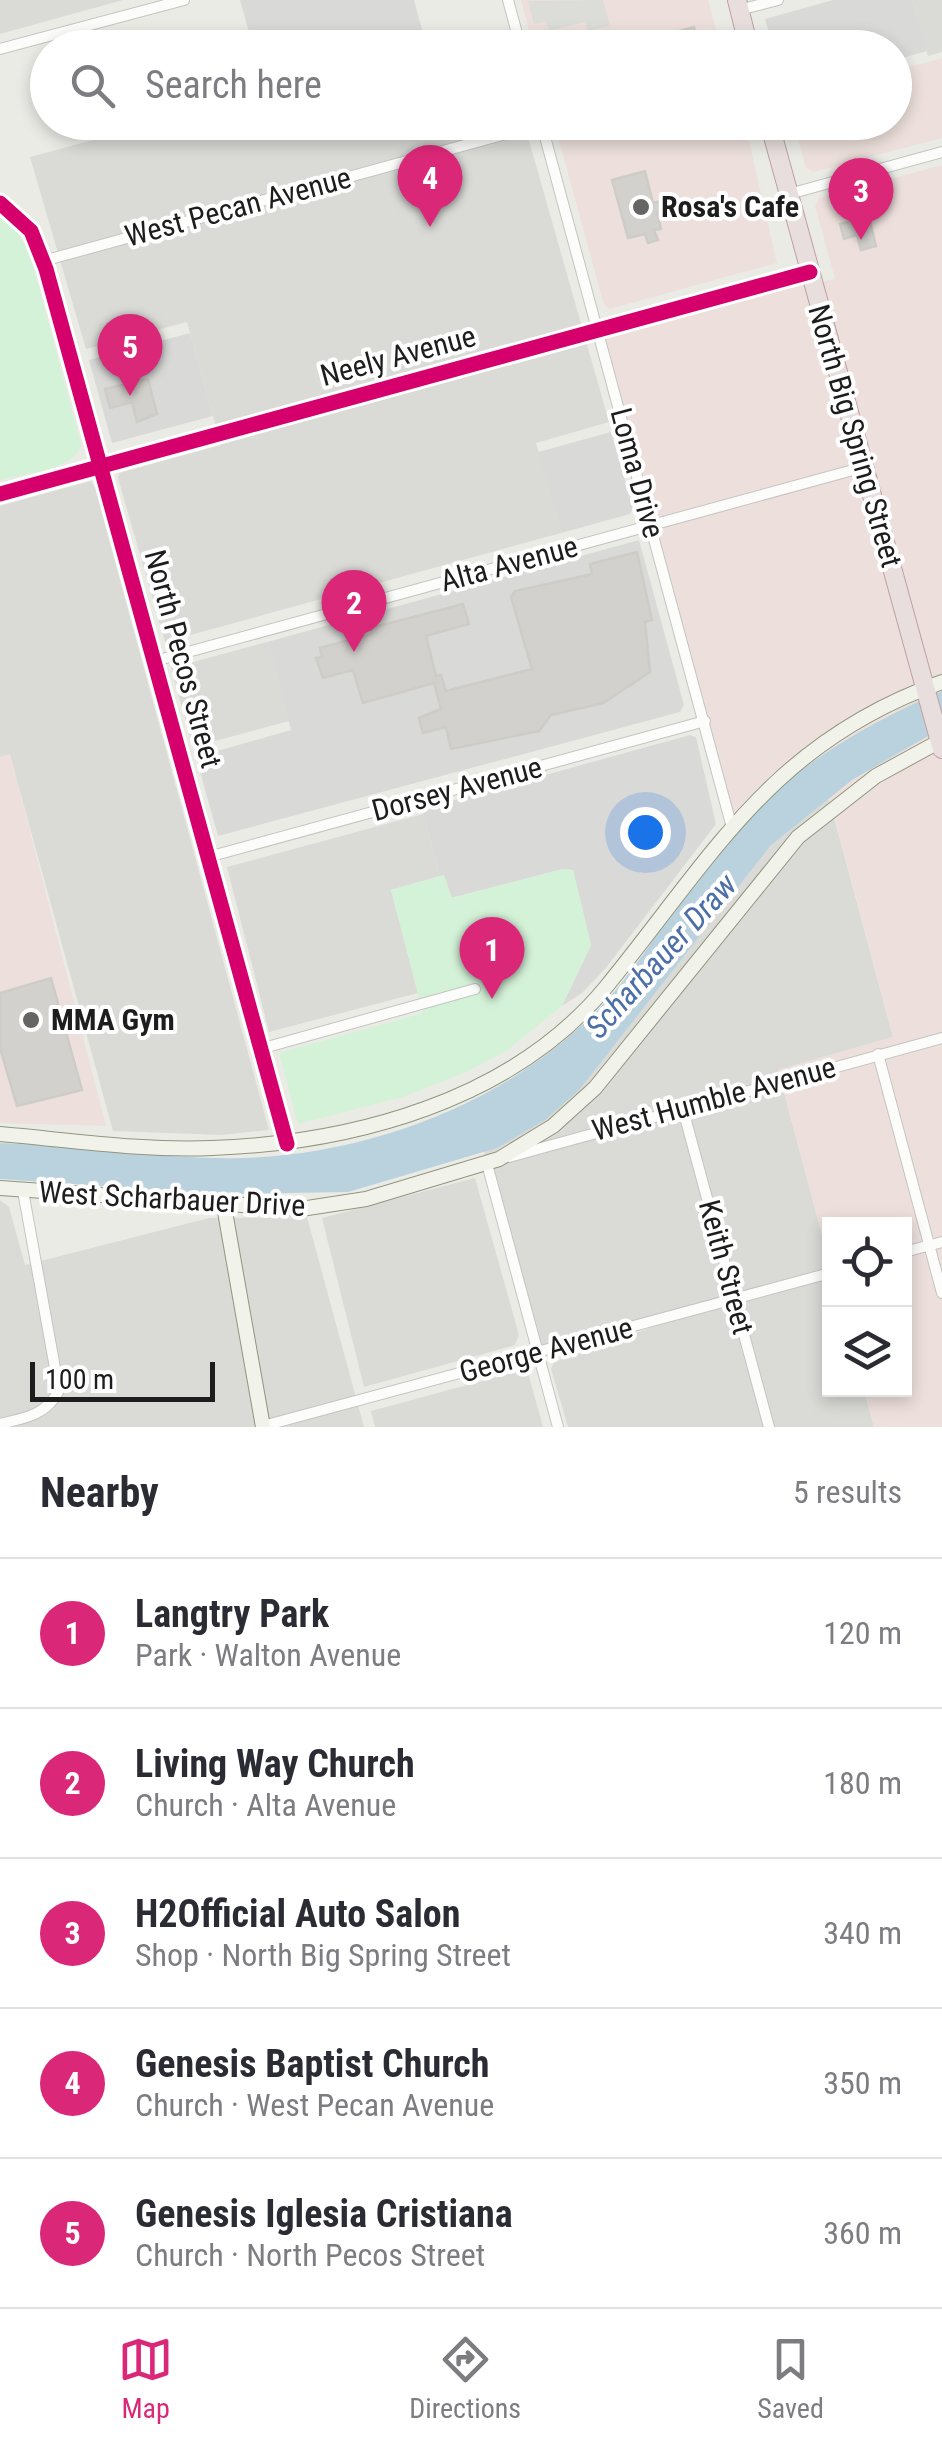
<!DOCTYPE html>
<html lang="en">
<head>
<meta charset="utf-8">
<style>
  body { margin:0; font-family:"Roboto Condensed",sans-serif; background:#f7f7f7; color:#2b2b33 }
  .controls { position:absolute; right:30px; bottom:30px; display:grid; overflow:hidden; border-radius:0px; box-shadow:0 5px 15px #0003 }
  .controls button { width:90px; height:90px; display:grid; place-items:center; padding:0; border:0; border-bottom:2px solid #e1e1e2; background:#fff; color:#2b2b33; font:50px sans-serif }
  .scale { position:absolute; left:30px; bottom:25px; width:185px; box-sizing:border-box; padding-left:10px; border:5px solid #1d1d1d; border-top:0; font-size:28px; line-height:35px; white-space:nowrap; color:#1d1d1d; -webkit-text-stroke:8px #fff; paint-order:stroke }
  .you { position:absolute; left:645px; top:832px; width:35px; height:35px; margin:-25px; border:8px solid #fff; border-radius:50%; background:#1a73e8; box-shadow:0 0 0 15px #1a73e833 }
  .badge { display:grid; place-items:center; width:65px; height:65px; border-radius:50%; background:#db2777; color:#fff; font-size:32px; font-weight:700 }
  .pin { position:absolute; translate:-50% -82px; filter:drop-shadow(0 2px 5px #0008) }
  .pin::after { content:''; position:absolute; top:52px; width:35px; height:30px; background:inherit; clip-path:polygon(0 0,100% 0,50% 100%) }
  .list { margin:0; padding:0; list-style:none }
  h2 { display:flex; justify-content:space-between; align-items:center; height:130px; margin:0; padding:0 40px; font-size:42px }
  h2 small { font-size:32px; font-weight:400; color:#7c7c81 }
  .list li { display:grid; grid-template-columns:65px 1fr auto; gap:30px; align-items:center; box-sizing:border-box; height:150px; padding:0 40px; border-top:2px solid #e1e1e2 }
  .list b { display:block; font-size:38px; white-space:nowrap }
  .list p { margin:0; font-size:32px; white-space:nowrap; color:#7c7c81 }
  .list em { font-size:32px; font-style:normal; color:#7c7c81 }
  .icon { flex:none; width:55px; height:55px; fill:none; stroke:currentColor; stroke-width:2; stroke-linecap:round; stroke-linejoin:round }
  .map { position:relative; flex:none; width:942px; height:1427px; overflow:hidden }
  .search { position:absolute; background:#fff; box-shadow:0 5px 15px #0003; left:30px; right:30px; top:30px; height:110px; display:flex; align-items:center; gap:25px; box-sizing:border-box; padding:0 35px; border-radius:55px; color:#7c7c81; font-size:38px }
  .sheet { height:880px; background:#fff }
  nav { display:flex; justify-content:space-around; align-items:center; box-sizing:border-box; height:140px; border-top:2px solid #e1e1e2; background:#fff; font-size:28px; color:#7c7c81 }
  nav a { display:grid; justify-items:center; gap:5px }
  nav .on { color:#db2777 }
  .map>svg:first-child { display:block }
  .residential { fill:#dadad7 }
  .commercial { fill:#ede0dc }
  .religious { fill:#d9d9d7 }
  .park { fill:#d4f2d8 }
  .parking { fill:#dcdcd9 }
  .water { fill:#bad2de }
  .building { fill:#d2d1cd; stroke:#ceccc7; stroke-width:2.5 }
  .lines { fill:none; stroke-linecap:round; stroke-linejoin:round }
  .street-casing { stroke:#c4c4c2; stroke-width:12 }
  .secondary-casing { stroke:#90957f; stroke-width:16 }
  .highway-casing { stroke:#bf9fa3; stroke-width:20 }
  .street { stroke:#fcfcfb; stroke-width:10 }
  .secondary { stroke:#f1f3ea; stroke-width:14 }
  .highway { stroke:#e9dede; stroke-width:18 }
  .cycleway-casing { stroke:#fff; stroke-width:21 }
  .cycleway { stroke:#d6006c; stroke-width:15 }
  .poi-dot { fill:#656563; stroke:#fff; stroke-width:4 }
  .labels { text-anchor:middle; stroke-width:8; stroke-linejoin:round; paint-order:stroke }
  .street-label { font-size:30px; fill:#1d1d1d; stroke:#fff }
  .poi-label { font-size:30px; font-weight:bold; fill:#1d1d1d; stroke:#fff; text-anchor:start }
  .water-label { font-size:32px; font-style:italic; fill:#4d6fa8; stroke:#fff }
</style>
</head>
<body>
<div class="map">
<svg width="942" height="1427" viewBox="0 0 942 1427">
  <rect width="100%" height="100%" fill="#ebebe6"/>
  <g class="residential">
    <polygon points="0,0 123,0 0,34"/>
    <polygon points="912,0 942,0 942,52 928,56"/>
    <polygon points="156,123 524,123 609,422 536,443 561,533 165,642 118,478 119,473 221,445 187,322 86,349 30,157"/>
    <polygon points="91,481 95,488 269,1130 221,1135 113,1131 10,755 0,757 0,506"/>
    <polygon points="267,642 289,721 193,747 171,668"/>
    <polygon points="824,780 893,1037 778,1070 829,1261 830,1390 864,1390 874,1427 568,1427 551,1369 554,1362 715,1305 538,1352 476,1122 504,1108"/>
    <polygon points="423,814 440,876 391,890 418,993 269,1032 227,867"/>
    <polygon points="475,1178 519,1335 515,1345 364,1387 322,1218"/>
    <polygon points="0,1200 9,1207 25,1265 209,1218 307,1217 364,1427 0,1427"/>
    <polygon points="527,1369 543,1427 375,1427 371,1411"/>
  </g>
  <g class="commercial">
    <polygon points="521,0 708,0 721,47 533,47"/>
    <polygon points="942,58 942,138 814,172 806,168 794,123 894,122 895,71"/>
    <polygon points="594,123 745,123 777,263 610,309 604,305 558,137 562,131"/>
    <polygon points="942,165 942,1427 874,1427 864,1390 904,1390 904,1224 830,1224 829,1261 778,1070 893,1037 825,781 742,854 598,330 696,303 835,279 815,206 819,198"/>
    <polygon points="10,754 106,1126 0,1123 0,757"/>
  </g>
  <g class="religious">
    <polygon points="240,0 414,0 424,37 386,47 253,47"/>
    <polygon points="833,0 912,0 927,51 895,60 894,48 773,47 765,19"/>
    <polygon points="190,333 213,416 112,443 89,360"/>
    <polygon points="611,432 633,508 630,514 561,533 538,452"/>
    <polygon points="639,540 684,705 680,712 218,836 196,757 291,730 267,642"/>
    <polygon points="690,735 696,737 716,824 605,969 582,993 562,1006 591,945 573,870 563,869 451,898 444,876 440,876 423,814 426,808"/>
  </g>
  <g class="park">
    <path d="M0,217L18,233L30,255L81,445C74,470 23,474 0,480Z"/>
    <polygon points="563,869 573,870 591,945 562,1006 506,1051 464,1073 403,1097 298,1124 279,1053 423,1013 391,890 444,875 452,898"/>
  </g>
  <polygon class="parking" points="603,0 610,26 588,31 585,22 549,31 546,21 534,24 528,1"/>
  <path class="water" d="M942,691V728L852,780L770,846L580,1089L545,1120L497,1148L348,1192L215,1194L0,1179V1143C81,1145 161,1160 242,1158C382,1154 535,1092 623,981C661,933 696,873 736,829C793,767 865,724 942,691Z"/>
  <g class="building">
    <polygon points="694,27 699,48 652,48 650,39"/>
    <polygon points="645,171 653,203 661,201 663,211 657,212 661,229 654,230 658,240 648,243 645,234 628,238 612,180"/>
    <polygon points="869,217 876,246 861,250 857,235 844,239 840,224"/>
    <polygon points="148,379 157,414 137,422 132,402 110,408 105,389"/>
    <polygon points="637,552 652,620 645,622 650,672 603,703 551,715 539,731 451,749 446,727 423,733 419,718 441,709 434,683 363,703 353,670 323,678 316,658 322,657 320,648 372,634 371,628 463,604 469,624 426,636 436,676 441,675 446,691 532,669 511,597 515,591 592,574 590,564"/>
    <polygon points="51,978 82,1090 17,1106 0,1048 0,993"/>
  </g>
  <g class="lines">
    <defs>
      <g id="street">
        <polyline points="508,0 521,48"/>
        <polyline points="739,10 778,0"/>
        <polyline points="0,49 184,0"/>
        <polyline points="541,122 731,824"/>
        <polyline points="789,194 942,152"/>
        <polyline points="43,261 549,122"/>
        <polyline points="155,661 864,467"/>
        <polyline points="208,857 705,721"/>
        <polyline points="260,1049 475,989"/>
        <polyline points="878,1054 942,1293"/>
        <polyline points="682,1106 769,1427"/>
        <polyline points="509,1157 942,1038"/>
        <polyline points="493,1162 487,1164 558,1427"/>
        <polyline points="904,1252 942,1242"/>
        <path d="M0,1424C25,1418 47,1415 59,1390L23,1191"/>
        <polyline points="263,1426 830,1273"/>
      </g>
      <g id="secondary">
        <polyline points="0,203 31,231 46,269 287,1144"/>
        <polyline points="0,494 810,272"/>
        <path d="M0,1134C70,1140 141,1151 212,1148C353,1143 512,1101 606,987C713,856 772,742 942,682"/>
        <polyline points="0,1188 301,1209 366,1199 499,1159 553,1126 595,1088 798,837 876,776 942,740"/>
        <polyline points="224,1206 263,1427"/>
      </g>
      <g id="highway">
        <polyline points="737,0 749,48"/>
        <polyline points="769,122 942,749"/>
      </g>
    </defs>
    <use href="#street" class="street-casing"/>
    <use href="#secondary" class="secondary-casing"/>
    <use href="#highway" class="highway-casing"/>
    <use href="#street" class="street"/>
    <use href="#secondary" class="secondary"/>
    <use href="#highway" class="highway"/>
    <defs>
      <g id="cycleway">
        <polyline points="0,203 31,231 46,269 287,1144"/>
        <polyline points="0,494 810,272"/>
      </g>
    </defs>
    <use href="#cycleway" class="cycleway-casing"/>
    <use href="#cycleway" class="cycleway"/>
  </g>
  <g class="poi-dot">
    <circle cx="641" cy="207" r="10"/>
    <circle cx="31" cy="1020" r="10"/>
  </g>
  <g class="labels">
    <g class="street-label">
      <text transform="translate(238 207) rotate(-15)" y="10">West Pecan Avenue</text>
      <text transform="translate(398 356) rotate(-15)" y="10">Neely Avenue</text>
      <text transform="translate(855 436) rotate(74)" y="10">North Big Spring Street</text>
      <text transform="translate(637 473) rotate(75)" y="10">Loma Drive</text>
      <text transform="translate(509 564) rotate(-15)" y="10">Alta Avenue</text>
      <text transform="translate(183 659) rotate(75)" y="10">North Pecos Street</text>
      <text transform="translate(457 789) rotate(-15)" y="10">Dorsey Avenue</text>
      <text transform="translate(714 1099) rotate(-15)" y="10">West Humble Avenue</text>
      <text transform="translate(172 1199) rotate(3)" y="10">West Scharbauer Drive</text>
      <text transform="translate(726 1267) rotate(75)" y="10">Keith Street</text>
      <text transform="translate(546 1350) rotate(-15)" y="10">George Avenue</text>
    </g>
    <g class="poi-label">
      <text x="661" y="217">Rosa's Cafe</text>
      <text x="51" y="1030">MMA Gym</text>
    </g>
    <g class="water-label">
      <text transform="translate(661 956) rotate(-48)" y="11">Scharbauer Draw</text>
    </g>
  </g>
</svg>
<div class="controls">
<button><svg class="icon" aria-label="locate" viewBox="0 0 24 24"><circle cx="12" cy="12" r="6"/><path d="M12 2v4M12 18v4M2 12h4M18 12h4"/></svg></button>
<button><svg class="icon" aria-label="layers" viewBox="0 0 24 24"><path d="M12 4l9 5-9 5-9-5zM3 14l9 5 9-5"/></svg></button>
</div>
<div class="scale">100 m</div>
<div class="you"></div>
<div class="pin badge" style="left:492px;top:999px">1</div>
<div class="pin badge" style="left:354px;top:652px">2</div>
<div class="pin badge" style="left:861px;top:240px">3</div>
<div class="pin badge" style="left:430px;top:227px">4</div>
<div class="pin badge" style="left:130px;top:396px">5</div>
<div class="search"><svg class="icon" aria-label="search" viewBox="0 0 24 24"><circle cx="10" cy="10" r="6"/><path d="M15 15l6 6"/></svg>Search here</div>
</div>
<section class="sheet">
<h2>Nearby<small>5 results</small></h2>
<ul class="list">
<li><span class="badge">1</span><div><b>Langtry Park</b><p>Park · Walton Avenue</p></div><em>120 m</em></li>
<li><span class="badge">2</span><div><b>Living Way Church</b><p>Church · Alta Avenue</p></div><em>180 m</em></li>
<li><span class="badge">3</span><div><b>H2Official Auto Salon</b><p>Shop · North Big Spring Street</p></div><em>340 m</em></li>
<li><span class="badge">4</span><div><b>Genesis Baptist Church</b><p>Church · West Pecan Avenue</p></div><em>350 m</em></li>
<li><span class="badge">5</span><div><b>Genesis Iglesia Cristiana</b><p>Church · North Pecos Street</p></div><em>360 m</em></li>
</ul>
</section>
<nav>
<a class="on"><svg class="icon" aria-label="map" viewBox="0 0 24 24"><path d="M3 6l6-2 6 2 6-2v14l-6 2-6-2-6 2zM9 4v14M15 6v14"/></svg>Map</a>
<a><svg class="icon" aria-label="directions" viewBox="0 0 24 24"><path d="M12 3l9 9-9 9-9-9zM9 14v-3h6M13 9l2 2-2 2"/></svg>Directions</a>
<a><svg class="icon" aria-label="saved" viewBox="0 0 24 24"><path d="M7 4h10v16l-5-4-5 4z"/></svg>Saved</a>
</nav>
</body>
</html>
